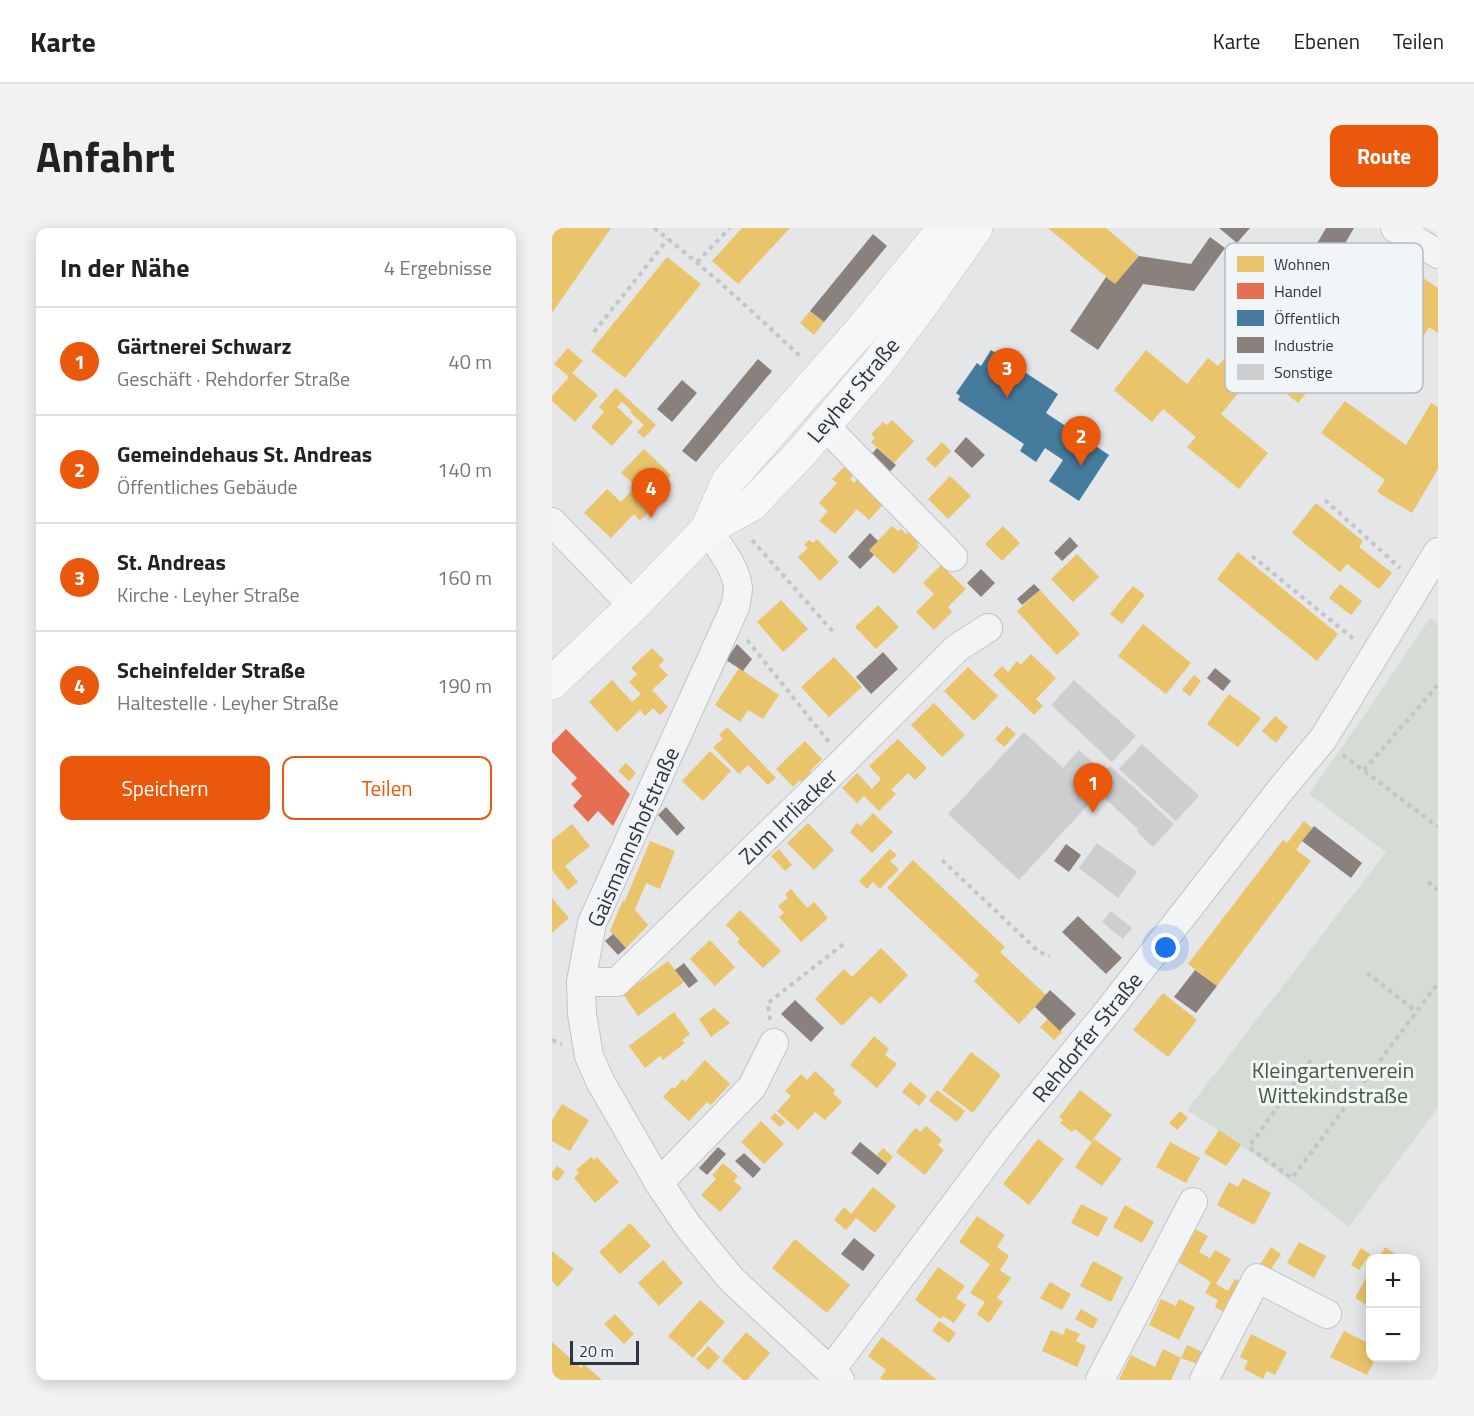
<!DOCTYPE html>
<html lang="de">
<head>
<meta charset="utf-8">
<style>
  body { margin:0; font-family:"Titillium Web",sans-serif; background:#f2f2f2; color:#222 }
  .controls { position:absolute; right:18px; bottom:18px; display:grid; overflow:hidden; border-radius:12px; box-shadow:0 3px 15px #0003 }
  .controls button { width:54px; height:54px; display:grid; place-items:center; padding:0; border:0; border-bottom:2px solid #e0e0e0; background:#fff; color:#222; font:30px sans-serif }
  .scale { position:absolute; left:18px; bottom:15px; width:69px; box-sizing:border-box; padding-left:6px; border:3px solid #2a3642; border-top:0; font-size:16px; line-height:21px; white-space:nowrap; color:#2a3642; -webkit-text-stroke:4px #f1f5f7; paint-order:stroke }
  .you { position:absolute; left:614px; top:720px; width:21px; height:21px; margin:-15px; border:4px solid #fff; border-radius:50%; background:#1a73e8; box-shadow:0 0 0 9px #1a73e833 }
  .badge { display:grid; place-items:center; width:39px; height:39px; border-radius:50%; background:#ea580c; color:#fff; font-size:20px; font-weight:700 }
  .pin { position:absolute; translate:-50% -50px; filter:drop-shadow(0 2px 3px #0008) }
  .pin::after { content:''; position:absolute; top:32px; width:21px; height:18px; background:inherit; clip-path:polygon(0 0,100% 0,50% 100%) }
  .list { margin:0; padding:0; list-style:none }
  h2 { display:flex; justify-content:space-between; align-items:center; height:78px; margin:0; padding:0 24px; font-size:26px }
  h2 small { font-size:20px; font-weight:400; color:#767676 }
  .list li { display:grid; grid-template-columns:39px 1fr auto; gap:18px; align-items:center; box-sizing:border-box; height:108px; padding:0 24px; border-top:2px solid #e0e0e0 }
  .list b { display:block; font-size:22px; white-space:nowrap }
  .list p { margin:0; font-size:20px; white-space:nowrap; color:#767676 }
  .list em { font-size:20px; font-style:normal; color:#767676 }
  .actions { display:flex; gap:12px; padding:18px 24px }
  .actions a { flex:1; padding:14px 0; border:2px solid #ea580c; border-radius:12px; text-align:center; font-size:21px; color:#ea580c }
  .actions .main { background:#ea580c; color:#fff }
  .map { position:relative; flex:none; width:886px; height:1152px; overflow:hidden; border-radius:12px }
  header { display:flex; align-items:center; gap:36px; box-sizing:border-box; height:84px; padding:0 30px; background:#fff; border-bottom:2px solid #e0e0e0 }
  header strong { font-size:28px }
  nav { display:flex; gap:33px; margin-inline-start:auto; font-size:21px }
  .intro { display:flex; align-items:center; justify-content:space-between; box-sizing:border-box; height:144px; padding:0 36px }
  h1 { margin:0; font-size:42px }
  .button { padding:15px 27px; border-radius:12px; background:#ea580c; color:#fff; font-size:21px; font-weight:700 }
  main { display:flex; gap:36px; padding:0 36px }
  aside { flex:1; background:#fff; border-radius:12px; box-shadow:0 3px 15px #0003 }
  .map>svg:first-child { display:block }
  .green { fill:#d5dcd4 }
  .homes { fill:#e9c46a }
  .shops { fill:#e76f51 }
  .public { fill:#457b9d }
  .industry { fill:#8a817c }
  .building { fill:#ccced0 }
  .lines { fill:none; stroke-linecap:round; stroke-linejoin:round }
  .minor-casing { stroke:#c2c4c6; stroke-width:30 }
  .major-casing { stroke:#c0c3c6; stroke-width:34 }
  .path { stroke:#c3c6c8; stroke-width:4; stroke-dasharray:4.5 4.5; stroke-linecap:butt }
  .minor { stroke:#f3f4f5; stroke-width:28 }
  .major { stroke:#f7f7f7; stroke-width:33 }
  .labels { text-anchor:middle; stroke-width:6; stroke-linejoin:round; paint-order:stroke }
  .street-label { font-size:22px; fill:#2a3642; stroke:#f1f5f7 }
  .park-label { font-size:22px; fill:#445d38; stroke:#f1f5f7 }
  .key { fill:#f1f5f7; stroke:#b5bcc1; stroke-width:1.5 }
  .key-label { font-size:16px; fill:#2a3642 }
</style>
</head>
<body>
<header>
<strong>Karte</strong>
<nav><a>Karte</a><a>Ebenen</a><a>Teilen</a></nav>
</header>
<div class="intro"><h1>Anfahrt</h1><a class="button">Route</a></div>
<main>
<aside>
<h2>In der Nähe<small>4 Ergebnisse</small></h2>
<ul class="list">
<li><span class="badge">1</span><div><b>Gärtnerei Schwarz</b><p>Geschäft · Rehdorfer Straße</p></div><em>40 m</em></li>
<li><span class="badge">2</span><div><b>Gemeindehaus St. Andreas</b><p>Öffentliches Gebäude</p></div><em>140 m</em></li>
<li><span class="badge">3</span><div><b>St. Andreas</b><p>Kirche · Leyher Straße</p></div><em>160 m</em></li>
<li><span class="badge">4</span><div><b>Scheinfelder Straße</b><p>Haltestelle · Leyher Straße</p></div><em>190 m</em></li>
</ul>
<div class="actions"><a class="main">Speichern</a><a>Teilen</a></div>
</aside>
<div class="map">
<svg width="886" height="1152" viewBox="0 0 886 1152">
  <rect width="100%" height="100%" fill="#e4e6e8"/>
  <path class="green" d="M878,390L886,395V879L797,999C745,957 692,917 635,882L834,624L757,566L814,485Z"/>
  <g class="homes">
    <polygon points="5,0 59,0 0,85 0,7"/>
    <polygon points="190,0 238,0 186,56 160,33"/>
    <polygon points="496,0 554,0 587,28 563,56"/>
    <polygon points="815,16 852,40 851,42 860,48 862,44 886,60 886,105 877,99 872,107 851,93 857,84 840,73 838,77 828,70 822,79 802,66 808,58 799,52 804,45 799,42"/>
    <polygon points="115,29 149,56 73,150 39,123"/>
    <polygon points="258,83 272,94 262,107 248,95"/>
    <polygon points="702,94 768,148 746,175 705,142 669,186 716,225 687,261 635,219 644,209 611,181 600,194 562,162 594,122 635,156 656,130 666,138"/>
    <polygon points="16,120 31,133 20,145 46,167 23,194 0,173 0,168 17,149 2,136"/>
    <polygon points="64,160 104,197 92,210 85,204 92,197 78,184 80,183 70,174 65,179 81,194 60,218 39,199 52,184 47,179"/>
    <polygon points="793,173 854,217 879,175 886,179 886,241 860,285 825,264 833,252 769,205"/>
    <polygon points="340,192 362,213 342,235 319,214 323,210 319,206 331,194 335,197"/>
    <polygon points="390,214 399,223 383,240 374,231"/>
    <polygon points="92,221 119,247 97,271 103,277 88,293 82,286 59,310 32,285 55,261 69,274 84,258 69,245"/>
    <polygon points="292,239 301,247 298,251 302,255 310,246 337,270 317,292 305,281 283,306 267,293 276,283 267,275 285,255 280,251"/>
    <polygon points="398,248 419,268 396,291 376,271"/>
    <polygon points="764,275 811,313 807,319 840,345 827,361 795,336 788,344 740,305"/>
    <polygon points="340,298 346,303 349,301 354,306 358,302 368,313 365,316 367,319 342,346 317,322"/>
    <polygon points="451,298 468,315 450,333 433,316"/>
    <polygon points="265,311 287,334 268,353 246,329 256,320 252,317 257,312 261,315"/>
    <polygon points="686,324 786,406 765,433 665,351"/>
    <polygon points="525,326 547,349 521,374 499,351"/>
    <polygon points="389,337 414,361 396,379 400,384 382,402 364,384 382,366 371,355"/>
    <polygon points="788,356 810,373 799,387 777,370"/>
    <polygon points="581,358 593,367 570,396 558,386"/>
    <polygon points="488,362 528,406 505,427 465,383"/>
    <polygon points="229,372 256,401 231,424 205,394"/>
    <polygon points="326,377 347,399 324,421 303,399"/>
    <polygon points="591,396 639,435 614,466 566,428"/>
    <polygon points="100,420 112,432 107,438 116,447 100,462 116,479 108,487 101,480 93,488 88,482 65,504 37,474 60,452 80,474 89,466 77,454 85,446 79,440"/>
    <polygon points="479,426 504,450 484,471 491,478 482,487 441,447 450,438 456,444 465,433 469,437"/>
    <polygon points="282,429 310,459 277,489 249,459"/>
    <polygon points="416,439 446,468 422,493 392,463"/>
    <polygon points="187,440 227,467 211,491 196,482 188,494 163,477"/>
    <polygon points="642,447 649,453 638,468 630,462"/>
    <polygon points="677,466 709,490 686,519 655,496"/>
    <polygon points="382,475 413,507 390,529 359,497"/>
    <polygon points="723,488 736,499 724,515 710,503"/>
    <polygon points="455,498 464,506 452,519 443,511"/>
    <polygon points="175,499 224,550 216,557 196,537 187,546 161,519 171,511 167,507"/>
    <polygon points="346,511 375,540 363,552 356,545 339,562 344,566 327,583 312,568 305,575 290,560 305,545 320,561 329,551 317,538"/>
    <polygon points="253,513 270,531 258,543 262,547 252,556 248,552 241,559 224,541"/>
    <polygon points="158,523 179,543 151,573 130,553"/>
    <polygon points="74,535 84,545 77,553 66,543"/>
    <polygon points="321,585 341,604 320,625 298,604 305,595 309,598"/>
    <polygon points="752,593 760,600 744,622 759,633 665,758 636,736 731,612 735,615"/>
    <polygon points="256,595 282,622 262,642 235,615"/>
    <polygon points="20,596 38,618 13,638 26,654 16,662 0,642 0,612"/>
    <polygon points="98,613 123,623 108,661 94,655 83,682 96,697 74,720 58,703 71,672 73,673"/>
    <polygon points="227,621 240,637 233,643 219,628"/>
    <polygon points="338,621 345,627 338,633 347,641 328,661 321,654 315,661 307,653"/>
    <polygon points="361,632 453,719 448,724 494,767 467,796 422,753 427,747 335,660"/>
    <polygon points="239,661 255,680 262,674 276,690 249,714 227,689 232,685 226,678 236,670 233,666"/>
    <polygon points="0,670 17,690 0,705"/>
    <polygon points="188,682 229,723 211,740 185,714 188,711 174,697"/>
    <polygon points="158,712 183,739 163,758 138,731"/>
    <polygon points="329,720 356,747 328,776 319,768 290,798 263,771 292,741 300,749"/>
    <polygon points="116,733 132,754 86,788 71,766"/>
    <polygon points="611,765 645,792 616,829 581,802"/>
    <polygon points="162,780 178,795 159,809 147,791"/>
    <polygon points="122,784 138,806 130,812 133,815 111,832 108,828 93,840 77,818"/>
    <polygon points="496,791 510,804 502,812 488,799"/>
    <polygon points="322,808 337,821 333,827 345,836 325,860 298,837"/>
    <polygon points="419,824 449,847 421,885 390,862"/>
    <polygon points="153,832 178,856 159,877 155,874 137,893 111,869 120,859 122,861 131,851 133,854"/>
    <polygon points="263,843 283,862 281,865 290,874 273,892 263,884 246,902 225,883 239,868 233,863 249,846 255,852"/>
    <polygon points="358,854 375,868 367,878 350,864"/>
    <polygon points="385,862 413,883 405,894 377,873"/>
    <polygon points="528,862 560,887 539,914 523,901 520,904 508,895 511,892 507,889"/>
    <polygon points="10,876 37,892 18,923 0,913 0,892"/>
    <polygon points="628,883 636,890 625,902 617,895"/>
    <polygon points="223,885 233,894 228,899 218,890"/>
    <polygon points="209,893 232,916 212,936 189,914"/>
    <polygon points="374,898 390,912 386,917 392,922 373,947 344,924 363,900 369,904"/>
    <polygon points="667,902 689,917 674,938 652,925"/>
    <polygon points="486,911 512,931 477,977 451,956"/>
    <polygon points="542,911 570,931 550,958 523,939"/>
    <polygon points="618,914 648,930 634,955 604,939"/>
    <polygon points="331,920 341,929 335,936 325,927"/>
    <polygon points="39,929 42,932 45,929 67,954 43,975 22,950 27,945 24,942"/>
    <polygon points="171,935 186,948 182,953 190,960 168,984 149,967 164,951 160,947"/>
    <polygon points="5,938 13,944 6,953 0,949 0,944"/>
    <polygon points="691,950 719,965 702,997 665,977 677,954 686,959"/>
    <polygon points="321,959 344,978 323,1005 304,990 294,1002 282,992 292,979 299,986"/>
    <polygon points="529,976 556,990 546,1009 519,995"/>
    <polygon points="573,977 602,994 590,1015 561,999"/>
    <polygon points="425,988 453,1007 445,1019 457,1028 448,1042 459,1050 445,1070 451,1074 437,1095 425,1086 433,1074 418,1065 438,1036 407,1014"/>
    <polygon points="78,995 99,1018 68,1046 47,1024"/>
    <polygon points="639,999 656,1008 647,1024 658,1030 663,1022 679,1031 664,1056 676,1063 683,1051 692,1056 675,1086 663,1079 666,1072 653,1065 659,1054 626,1034 635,1018 630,1015"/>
    <polygon points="243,1011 298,1057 275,1085 220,1040"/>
    <polygon points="747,1014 774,1028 762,1050 735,1035"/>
    <polygon points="719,1019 729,1026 717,1044 707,1038"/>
    <polygon points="833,1019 848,1029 847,1030 833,1030 828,1027"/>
    <polygon points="809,1020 818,1026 807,1042 799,1037"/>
    <polygon points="0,1023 22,1041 6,1059 0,1053"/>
    <polygon points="111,1032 131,1055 107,1078 86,1055"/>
    <polygon points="541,1033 571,1049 559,1074 528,1058"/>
    <polygon points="386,1039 413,1058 404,1070 414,1077 402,1095 391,1088 389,1091 363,1072"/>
    <polygon points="818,1042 818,1079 803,1070"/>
    <polygon points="498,1054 519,1066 510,1082 488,1070"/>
    <polygon points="609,1071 624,1078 627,1071 643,1079 627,1112 597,1097"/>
    <polygon points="148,1072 173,1094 141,1130 116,1108"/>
    <polygon points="529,1081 546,1091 541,1101 523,1091"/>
    <polygon points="63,1086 82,1106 72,1116 52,1096"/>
    <polygon points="387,1093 404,1105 397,1115 380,1103"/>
    <polygon points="514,1100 528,1106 524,1113 534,1118 525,1139 490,1123 499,1102 511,1107"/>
    <polygon points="792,1103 818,1116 818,1130 824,1130 815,1147 778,1129"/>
    <polygon points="194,1104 218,1125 195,1152 191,1152 170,1133"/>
    <polygon points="699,1106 735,1124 723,1147 715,1143 711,1151 692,1141 696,1133 688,1129"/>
    <polygon points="330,1109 346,1121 385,1152 331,1152 328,1150 334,1142 316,1128"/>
    <polygon points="0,1114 29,1140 32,1136 50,1152 0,1152"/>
    <polygon points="635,1117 653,1125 648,1137 629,1130"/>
    <polygon points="156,1118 168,1129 156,1142 144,1131"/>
    <polygon points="611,1121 629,1130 619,1152 567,1152 579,1127 603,1139"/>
  </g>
  <polygon class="shops" points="14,501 78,566 61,598 46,583 36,594 21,578 30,568 19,556 25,550 0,524 0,515"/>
  <polygon class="public" points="439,122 506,166 494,185 557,227 527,273 497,253 511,232 493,220 484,234 468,223 472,216 406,172 408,168 404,165 425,135 429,138"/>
  <g class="industry">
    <polygon points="667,0 698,0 685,15"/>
    <polygon points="774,0 802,0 760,72 739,60"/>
    <polygon points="321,6 335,18 272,94 258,83"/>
    <polygon points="658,9 673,20 642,63 591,56 546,122 518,103 554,49 563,56 587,28 639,36"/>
    <polygon points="206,131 220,143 144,234 130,223"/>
    <polygon points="130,152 145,165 120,194 105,181"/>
    <polygon points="414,209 433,227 420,240 402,223"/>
    <polygon points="325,220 344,237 332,250 313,233"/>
    <polygon points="318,305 326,313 317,322 322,327 308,341 296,329"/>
    <polygon points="518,309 526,318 510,333 502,325"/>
    <polygon points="429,341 443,355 429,369 415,355"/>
    <polygon points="482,356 488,362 470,377 465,371"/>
    <polygon points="185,416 200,431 191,443 174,432"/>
    <polygon points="331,424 346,441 319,466 304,449"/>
    <polygon points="663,440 679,453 671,463 655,450"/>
    <polygon points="114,579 133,600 125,608 106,587"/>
    <polygon points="762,598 810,635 799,650 750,613"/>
    <polygon points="514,616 529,627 517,644 502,633"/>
    <polygon points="526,688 570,730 554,746 510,704"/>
    <polygon points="61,706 74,720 66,727 53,713"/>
    <polygon points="132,735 146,753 137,760 123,742"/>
    <polygon points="643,742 665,758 644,785 622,769"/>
    <polygon points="498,762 524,786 508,803 483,779"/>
    <polygon points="243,772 272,800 259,814 229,786"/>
    <polygon points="308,914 335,936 326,947 299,925"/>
    <polygon points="166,919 174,926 155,947 147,940"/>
    <polygon points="192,925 209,941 201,950 183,933"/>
    <polygon points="302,1010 323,1027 311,1043 289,1026"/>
  </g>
  <g class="building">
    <polygon points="522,452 584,508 560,534 499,477"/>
    <polygon points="472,504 511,540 527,522 545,538 529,556 535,562 558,538 622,596 601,619 584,603 586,601 547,565 467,652 396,586"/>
    <polygon points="590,516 647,568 624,593 567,541"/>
    <polygon points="545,615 585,644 566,670 527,640"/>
    <polygon points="559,683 580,700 571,711 550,694"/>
  </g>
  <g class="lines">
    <defs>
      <g id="minor">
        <polyline points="843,0 886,26"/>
        <polyline points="273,198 401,329"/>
        <polyline points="0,294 81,378"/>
        <path d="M155,301C166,318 184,338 186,360C186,366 184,373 183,379L40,695L29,754L30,786L37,828L49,855L107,955L136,998L179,1051L288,1152"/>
        <polyline points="29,754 65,754 292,533 405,420 436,400"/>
        <polyline points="107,955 200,859 222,815"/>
        <polyline points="279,1142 455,907 557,782 730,560 771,511 886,324"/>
        <polyline points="548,1152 641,974"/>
        <polyline points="652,1152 705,1050 775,1086"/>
      </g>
      <g id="major">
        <polyline points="155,301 176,253 311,100 392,0"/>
        <polyline points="0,455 81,378 155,301 199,277 249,225 326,135 377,67 424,0"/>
      </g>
    </defs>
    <use href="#minor" class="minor-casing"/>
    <use href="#major" class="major-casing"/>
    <g class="path">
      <path d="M102,0C154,40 202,85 250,130"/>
      <polyline points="145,34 178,0"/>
      <polyline points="42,104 116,11"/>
      <polyline points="773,272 848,340"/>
      <polyline points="200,312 283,406"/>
      <polyline points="700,328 804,413"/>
      <polyline points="195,412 277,514"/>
      <polyline points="791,527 886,599"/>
      <polyline points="812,542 886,457"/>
      <polyline points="390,632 487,724 498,728"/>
      <polyline points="876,654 886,662"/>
      <polyline points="815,745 864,783"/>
      <polyline points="218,792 216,775 294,714"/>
      <polyline points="0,812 10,816"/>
      <polyline points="759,832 697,919 740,950 886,755"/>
    </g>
    <use href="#minor" class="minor"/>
    <use href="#major" class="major"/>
  </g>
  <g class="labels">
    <g class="street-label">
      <text transform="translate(301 162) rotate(-50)" y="8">Leyher Straße</text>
      <text transform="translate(236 588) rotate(-44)" y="8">Zum Irrliacker</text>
      <text transform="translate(81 609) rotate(-66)" y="8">Gaismannshofstraße</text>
      <text transform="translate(535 809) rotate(-51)" y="8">Rehdorfer Straße</text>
    </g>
    <g class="park-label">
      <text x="781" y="850">Kleingartenverein<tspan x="781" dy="25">Wittekindstraße</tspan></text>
    </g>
  </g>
  <rect x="673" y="15" width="198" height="150" rx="9" class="key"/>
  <rect x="685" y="28" width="27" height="16" fill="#e9c46a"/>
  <rect x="685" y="55" width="27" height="16" fill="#e76f51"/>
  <rect x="685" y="82" width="27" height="16" fill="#457b9d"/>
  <rect x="685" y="109" width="27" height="16" fill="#8a817c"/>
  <rect x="685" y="136" width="27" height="16" fill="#ccced0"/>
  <g class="key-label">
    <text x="722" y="42">Wohnen</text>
    <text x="722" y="69">Handel</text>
    <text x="722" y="96">Öffentlich</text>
    <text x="722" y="123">Industrie</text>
    <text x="722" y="150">Sonstige</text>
  </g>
</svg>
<div class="controls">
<button>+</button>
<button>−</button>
</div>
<div class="scale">20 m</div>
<div class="you"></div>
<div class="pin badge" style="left:541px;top:585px">1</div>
<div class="pin badge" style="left:529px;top:238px">2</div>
<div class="pin badge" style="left:455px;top:170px">3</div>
<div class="pin badge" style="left:99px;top:290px">4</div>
</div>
</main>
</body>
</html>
